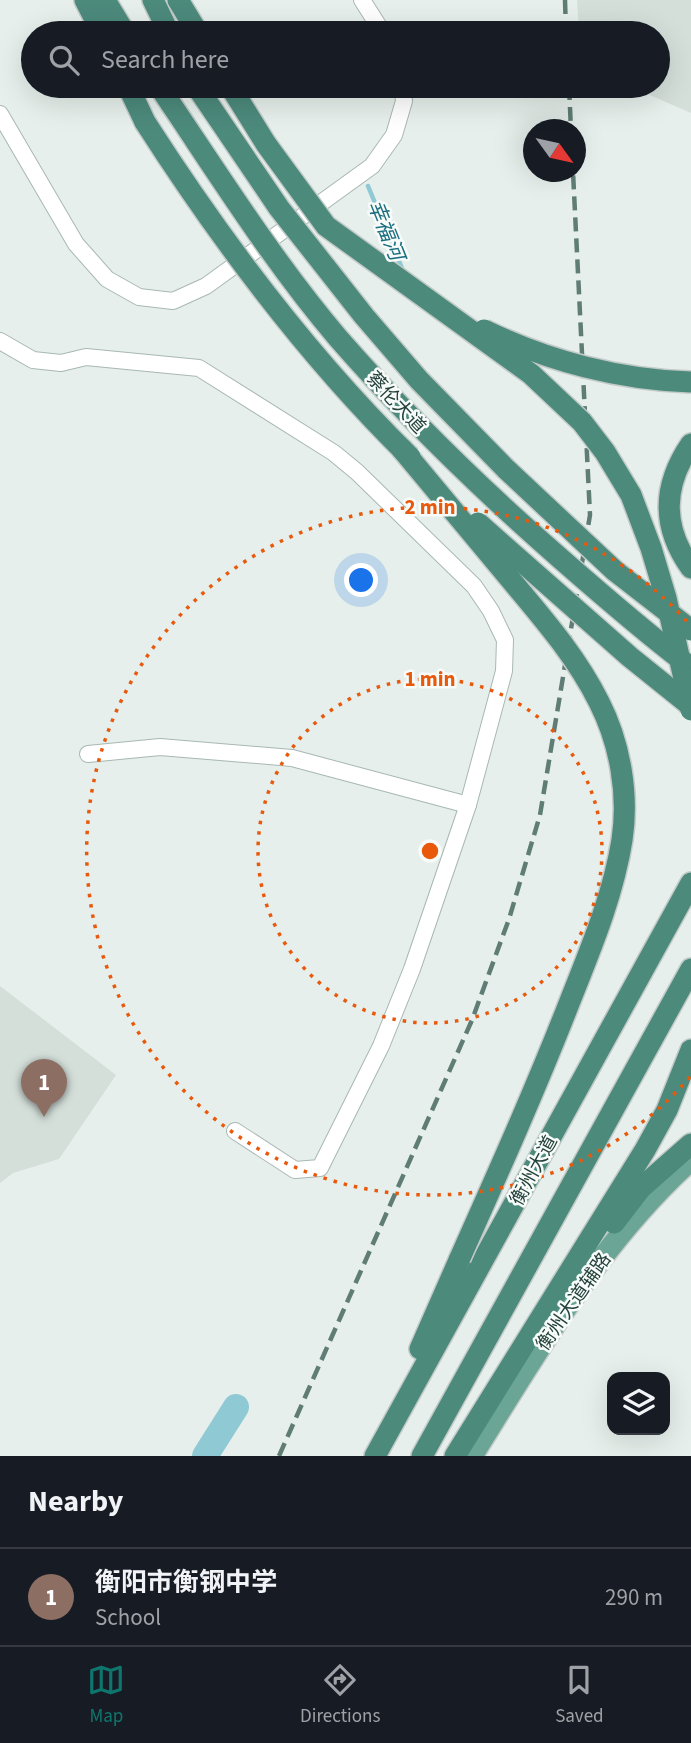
<!DOCTYPE html>
<html lang="en">
<head>
<meta charset="utf-8">
<style>
  body { margin:0; font-family:"Source Sans 3","Noto Sans SC",sans-serif; background:#242831; color:#f1f3f6 }
  .controls { position:absolute; right:21px; bottom:21px; display:grid; overflow:hidden; border-radius:14px; box-shadow:0 7px 28px #0002 }
  .controls button { width:63px; height:63px; display:grid; place-items:center; padding:0; border:0; border-bottom:2px solid #363941; background:#171b24; color:#f1f3f6; font:35px sans-serif }
  .compass { position:absolute; left:523px; top:119px; width:63px; height:63px; border-radius:50%; background:#171b24; box-shadow:0 7px 28px #0002; rotate:123deg }
  .you { position:absolute; left:362px; top:581px; width:24px; height:24px; margin:-18px; border:5px solid #fff; border-radius:50%; background:#1a73e8; box-shadow:0 0 0 10px #1a73e833 }
  .badge { display:grid; place-items:center; width:46px; height:46px; border-radius:50%; background:#0f766e; color:#fff; font-size:23px; font-weight:700 }
  .pin { position:absolute; translate:-50% -58px; filter:drop-shadow(0 2px 4px #0008) }
  .pin::after { content:''; position:absolute; top:37px; width:24px; height:21px; background:inherit; clip-path:polygon(0 0,100% 0,50% 100%) }
  .list { margin:0; padding:0; list-style:none }
  h2 { display:flex; justify-content:space-between; align-items:center; height:91px; margin:0; padding:0 28px; font-size:30px }
  h2 small { font-size:23px; font-weight:400; color:#9ea1a6 }
  .list li { display:grid; grid-template-columns:46px 1fr auto; gap:21px; align-items:center; box-sizing:border-box; height:98px; padding:0 28px; border-top:2px solid #363941 }
  .list b { display:block; font-size:26px; white-space:nowrap }
  .list p { margin:0; font-size:23px; white-space:nowrap; color:#9ea1a6 }
  .list em { font-size:23px; font-style:normal; color:#9ea1a6 }
  .icon { flex:none; width:38px; height:38px; fill:none; stroke:currentColor; stroke-width:2; stroke-linecap:round; stroke-linejoin:round }
  .map { position:relative; flex:none; width:691px; height:1456px; overflow:hidden }
  .search { position:absolute; background:#171b24; box-shadow:0 7px 28px #0002; left:21px; right:21px; top:21px; height:77px; display:flex; align-items:center; gap:18px; box-sizing:border-box; padding:0 24px; border-radius:38px; color:#9ea1a6; font-size:26px }
  .sheet { height:189px; background:#171b24 }
  nav { display:flex; justify-content:space-around; align-items:center; box-sizing:border-box; height:98px; border-top:2px solid #363941; background:#171b24; font-size:19px; color:#9ea1a6 }
  nav a { display:grid; justify-items:center; gap:4px }
  nav .on { color:#0f766e }
  .map>svg:first-child { display:block }
  .built { fill:#d4dfda }
  .water { fill:#8ec9d4 }
  .lines { fill:none; stroke-linecap:round; stroke-linejoin:round }
  .stream { stroke:#8ec9d4; stroke-width:4.5 }
  .river { stroke:#8ec9d4; stroke-width:26 }
  .minor-casing { stroke:#a8b8b2; stroke-width:18 }
  .primary-casing { stroke:#c2cac8; stroke-width:24 }
  .trunk-casing { stroke:#c2cac8; stroke-width:24 }
  .minor { stroke:#fff; stroke-width:16 }
  .primary { stroke:#6aa596; stroke-width:21 }
  .trunk { stroke:#4c8a7c; stroke-width:21 }
  .rail { stroke:#5f7d75; stroke-width:4.5; stroke-dasharray:14 7; stroke-linecap:butt }
  .trunk-bridge-casing { stroke:#c2cac8; stroke-width:24; stroke-linecap:butt }
  .trunk-bridge { stroke:#4c8a7c; stroke-width:21 }
  .ring { fill:none; stroke:#e8590c; stroke-width:3.5; stroke-dasharray:3.5 7 }
  .labels { text-anchor:middle; stroke-width:5; stroke-linejoin:round; paint-order:stroke }
  .street-label { font-size:19px; fill:#24423a; stroke:#f7fbf9 }
  .water-label { font-size:21px; font-style:italic; fill:#1c6f80; stroke:#f7fbf9 }
  .centre { fill:#e8590c; stroke:#f7fbf9; stroke-width:3.5 }
  .ring-label { font-size:21px; text-anchor:middle; font-weight:bold; fill:#e8590c; stroke:#f7fbf9; stroke-width:5; stroke-linejoin:round; paint-order:stroke }
</style>
</head>
<body>
<div class="map">
<svg width="691" height="1456" viewBox="0 0 691 1456">
  <rect width="100%" height="100%" fill="#e6efeb"/>
  <g class="built">
    <polygon points="577,0 691,0 691,113 629,86 658,86 658,33 594,33 579,31"/>
    <polygon points="0,986 116,1075 59,1159 13,1173 0,1183"/>
  </g>
  <polygon class="water" points="229,1407 241,1415 216,1456 198,1456"/>
  <g class="lines">
    <polyline class="stream" points="368,186 404,273"/>
    <polyline class="river" points="205,1456 236,1407"/>
    <defs>
      <g id="minor">
        <polyline points="362,0 383,33"/>
        <polyline points="0,114 76,244 107,279 139,297 173,301 206,286 372,166 394,135 404,101 402,86"/>
        <polyline points="0,341 33,360 61,363 86,357 199,368 334,453 357,472 474,586 491,611 505,640 504,671 468,805 412,969 381,1046 320,1168 295,1170 235,1131"/>
        <polyline points="88,754 160,747 292,758 468,805"/>
      </g>
      <path id="primary" d="M472,1456C537,1352 599,1243 691,1160"/>
      <g id="trunk">
        <polyline points="85,0 102,33"/>
        <polyline points="105,0 125,33"/>
        <polyline points="153,0 169,33"/>
        <polyline points="178,0 198,33"/>
        <polyline points="128,86 145,122"/>
        <polyline points="159,86 171,104"/>
        <path d="M691,444C663,485 661,526 691,568"/>
        <polyline points="614,1223 641,1188 691,1144"/>
        <polyline points="420,1349 460,1258"/>
        <polyline points="375,1456 691,883"/>
        <polyline points="422,1456 691,969"/>
        <polyline points="455,1456 645,1150 667,1110 691,1050"/>
      </g>
    </defs>
    <use href="#minor" class="minor-casing"/>
    <use href="#primary" class="primary-casing"/>
    <use href="#trunk" class="trunk-casing"/>
    <use href="#minor" class="minor"/>
    <use href="#primary" class="primary"/>
    <use href="#trunk" class="trunk"/>
    <g class="rail">
      <polyline points="565,0 566,33"/>
      <polyline points="569,86 571,130"/>
      <polyline points="279,1456 472,1020 509,919 540,815 590,515 573,172"/>
    </g>
    <defs>
      <g id="trunk-bridge">
        <polyline points="230,86 266,144 326,226 531,374 582,422 605,452 631,495 651,548 666,598 691,710"/>
        <polyline points="197,87 279,208 364,316 419,380 506,469 615,571 691,630"/>
        <path d="M171,104C224,183 276,265 338,338C407,417 482,490 561,559C601,594 641,629 683,661"/>
        <path d="M145,122C222,242 308,357 410,457"/>
        <path d="M484,330C548,361 620,380 691,382"/>
        <path d="M401,448C436,490 471,532 506,574C540,615 575,654 599,702C620,743 629,794 622,840C613,896 591,948 570,1001C536,1088 498,1173 460,1258"/>
        <polyline points="478,523 630,657 691,706"/>
      </g>
    </defs>
    <use href="#trunk-bridge" class="trunk-bridge-casing"/>
    <use href="#trunk-bridge" class="trunk-bridge"/>
  </g>
  <g class="ring">
    <circle cx="430" cy="851" r="172"/>
    <path d="M690 1077A344 344 0 1 1 690 625"/>
  </g>
  <g class="labels">
    <g class="street-label">
      <text transform="translate(397 402) rotate(47)" y="7">蔡伦大道</text>
      <text transform="translate(533 1170) rotate(-61)" y="7">衡州大道</text>
      <text transform="translate(573 1301) rotate(-55)" y="7">衡州大道辅路</text>
    </g>
    <g class="water-label">
      <text transform="translate(386 230) rotate(68)" y="7">幸福河</text>
    </g>
  </g>
  <circle cx="430" cy="851" r="10" class="centre"/>
  <g class="ring-label">
    <text x="430" y="514">2 min</text>
    <text x="430" y="686">1 min</text>
  </g>
</svg>
<div class="controls">
<button><svg class="icon" aria-label="layers" viewBox="0 0 24 24"><path d="M12 4l9 5-9 5-9-5zM3 14l9 5 9-5"/></svg></button>
</div>
<svg class="compass" viewBox="-18 -18 36 36"><path d="M0-13l5 13h-10z" fill="#e53935"/><path d="M0 13l5-13h-10z" fill="#9ea1a6"/></svg>
<div class="you"></div>
<div class="pin badge" style="left:44px;top:1117px;background:#8d6e63">1</div>
<div class="search"><svg class="icon" aria-label="search" viewBox="0 0 24 24"><circle cx="10" cy="10" r="6"/><path d="M15 15l6 6"/></svg>Search here</div>
</div>
<section class="sheet">
<h2>Nearby<small></small></h2>
<ul class="list">
<li><span class="badge" style="background:#8d6e63">1</span><div><b>衡阳市衡钢中学</b><p>School</p></div><em>290 m</em></li>
</ul>
</section>
<nav>
<a class="on"><svg class="icon" aria-label="map" viewBox="0 0 24 24"><path d="M3 6l6-2 6 2 6-2v14l-6 2-6-2-6 2zM9 4v14M15 6v14"/></svg>Map</a>
<a><svg class="icon" aria-label="directions" viewBox="0 0 24 24"><path d="M12 3l9 9-9 9-9-9zM9 14v-3h6M13 9l2 2-2 2"/></svg>Directions</a>
<a><svg class="icon" aria-label="saved" viewBox="0 0 24 24"><path d="M7 4h10v16l-5-4-5 4z"/></svg>Saved</a>
</nav>
</body>
</html>
